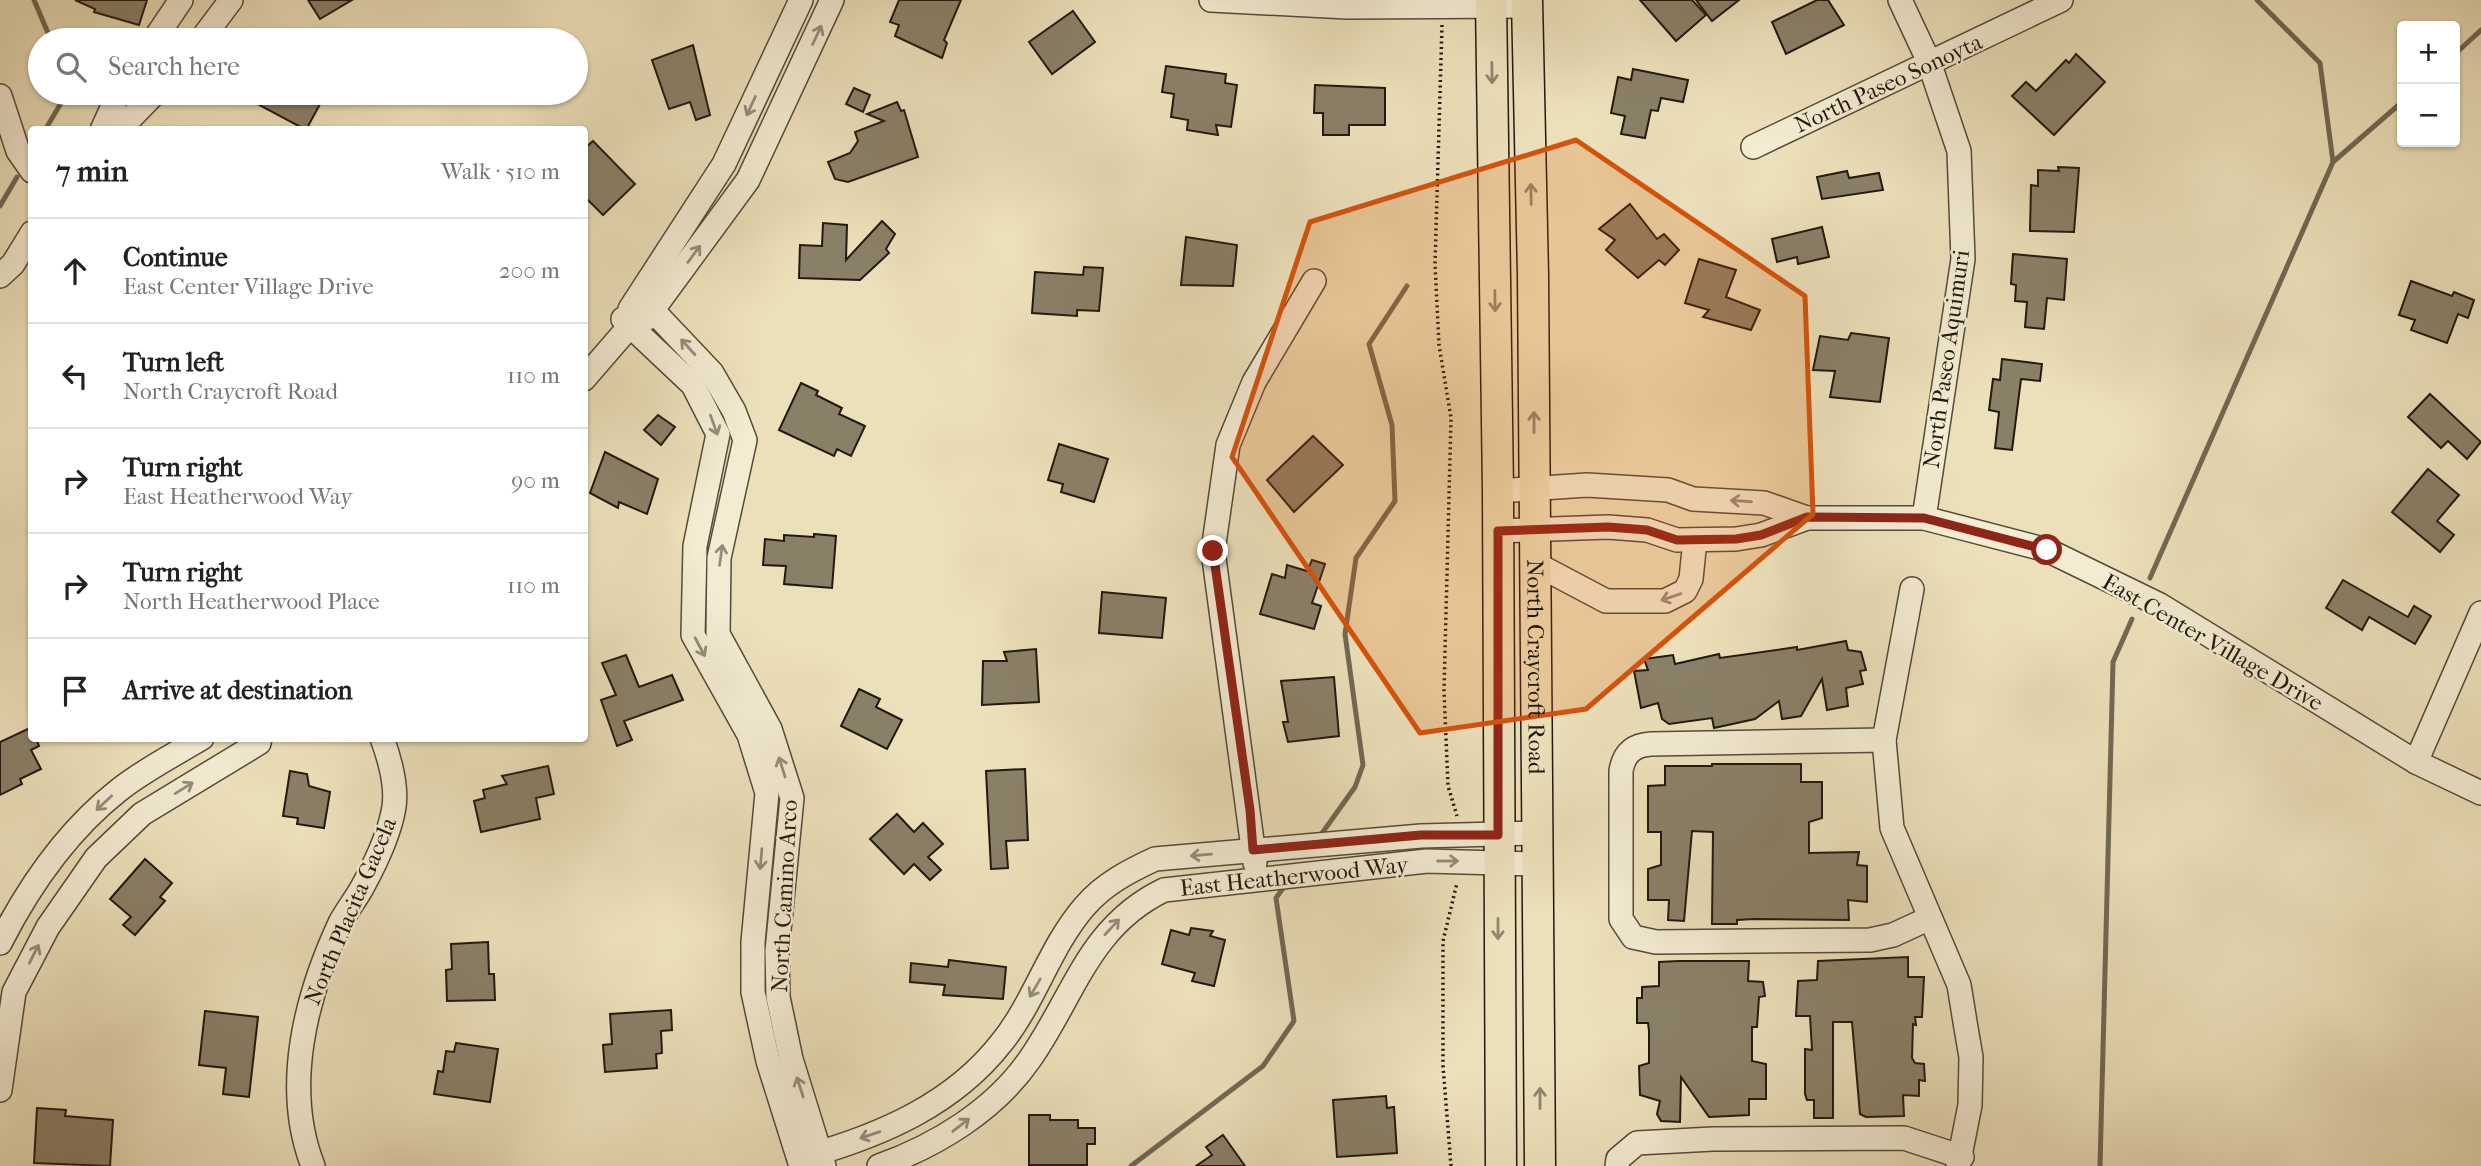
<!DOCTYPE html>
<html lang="en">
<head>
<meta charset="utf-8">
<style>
  body { margin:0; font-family:"IM FELL French Canon",serif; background:#f6f6f6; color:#222 }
  .controls { position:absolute; right:21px; top:21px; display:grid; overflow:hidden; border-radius:7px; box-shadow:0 2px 5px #0004 }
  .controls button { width:63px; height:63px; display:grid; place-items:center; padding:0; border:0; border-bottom:2px solid #e0e0e0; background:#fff; color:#222; font:35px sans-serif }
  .stop { position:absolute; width:21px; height:21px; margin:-16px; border:5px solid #8f2418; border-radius:50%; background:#fff }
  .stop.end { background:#8f2418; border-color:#fff; box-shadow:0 2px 7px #0008 }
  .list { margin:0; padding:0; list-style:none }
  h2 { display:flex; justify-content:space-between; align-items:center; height:91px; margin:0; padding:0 28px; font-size:30px }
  h2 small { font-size:23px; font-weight:400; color:#767676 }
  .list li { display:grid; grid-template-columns:46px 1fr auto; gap:21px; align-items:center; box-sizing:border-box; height:105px; padding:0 28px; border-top:2px solid #e0e0e0 }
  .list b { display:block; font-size:26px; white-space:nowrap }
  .list p { margin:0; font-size:23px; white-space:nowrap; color:#767676 }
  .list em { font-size:23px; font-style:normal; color:#767676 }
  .icon { flex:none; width:38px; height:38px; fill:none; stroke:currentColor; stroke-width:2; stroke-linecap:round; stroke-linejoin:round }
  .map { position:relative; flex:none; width:2481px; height:1166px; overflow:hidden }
  .search { position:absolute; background:#fff; box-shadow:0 2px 5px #0004; left:28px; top:28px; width:560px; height:77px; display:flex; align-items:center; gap:18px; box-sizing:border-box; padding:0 24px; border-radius:38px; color:#767676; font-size:26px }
  .panel { position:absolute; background:#fff; box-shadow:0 2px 5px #0004; left:28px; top:126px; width:560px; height:616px; border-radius:7px }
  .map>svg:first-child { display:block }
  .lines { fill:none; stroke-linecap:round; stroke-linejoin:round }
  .stream { stroke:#716853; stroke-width:5 }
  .building { fill:#8a8068; stroke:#201910; stroke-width:2 }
  .minor-casing { stroke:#534b3a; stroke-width:26 }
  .major-casing { stroke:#201910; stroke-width:33 }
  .path { stroke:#201910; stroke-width:3.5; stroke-dasharray:2 3.5; stroke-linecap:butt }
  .minor { stroke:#f3ebd2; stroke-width:23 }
  .major { stroke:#ece0ba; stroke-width:30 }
  .oneway { stroke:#948c7b }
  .oneway2 { stroke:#90866e }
  .route { stroke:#8f2418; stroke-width:9 }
  .marked { fill:#d4530c; fill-opacity:0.2; stroke:#d4530c; stroke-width:5; stroke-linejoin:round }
  .labels { text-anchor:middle; stroke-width:5; stroke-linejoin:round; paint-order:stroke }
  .street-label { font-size:23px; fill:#201910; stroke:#f3ebd2 }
</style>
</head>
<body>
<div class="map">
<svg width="2481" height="1166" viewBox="0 0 2481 1166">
  <rect width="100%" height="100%" fill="#ece0ba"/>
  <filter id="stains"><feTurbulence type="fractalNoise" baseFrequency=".00286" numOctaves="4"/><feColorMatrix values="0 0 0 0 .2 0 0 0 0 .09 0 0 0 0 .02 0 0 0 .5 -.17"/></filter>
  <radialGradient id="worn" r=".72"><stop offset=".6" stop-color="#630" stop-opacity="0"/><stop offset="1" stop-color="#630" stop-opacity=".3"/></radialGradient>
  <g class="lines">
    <g class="stream">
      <polyline points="34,0 51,40"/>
      <polyline points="2257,0 2320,63 2333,162"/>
      <polyline points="2455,54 2481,30"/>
      <polyline points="45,130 67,93"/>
      <polyline points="0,206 17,177"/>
      <polyline points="2150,578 2333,162 2402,102"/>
      <polyline points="1320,836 1355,787 1363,765 1345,634 1356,558 1395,501 1392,425 1369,344 1407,286"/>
      <polyline points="1131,1166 1263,1066 1294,1021 1276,898 1286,884"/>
      <polyline points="2100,1166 2113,662 2132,619"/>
    </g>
  </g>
  <g class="building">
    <polygon points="75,0 147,0 139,25 94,12 95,9"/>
    <polygon points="308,0 352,0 320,19"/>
    <polygon points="899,0 961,0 944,40 947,43 942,58 895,36 899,25 890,22"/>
    <polygon points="1640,0 1692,0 1706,15 1676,41"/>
    <polygon points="1696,0 1739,0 1712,21"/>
    <polygon points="1817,0 1828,0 1844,25 1786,54 1772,22"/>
    <polygon points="1073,11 1095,42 1052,74 1029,42"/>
    <polygon points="693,45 710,115 696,120 690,102 669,109 652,60"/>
    <polygon points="2076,54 2105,82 2054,135 2012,96 2026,82 2036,91 2066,60 2069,63"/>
    <polygon points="1166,66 1226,74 1225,83 1237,85 1231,127 1216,125 1218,135 1187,130 1188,120 1171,117 1174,94 1162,92"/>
    <polygon points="1633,69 1688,80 1683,102 1661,98 1658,111 1651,110 1645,138 1621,134 1625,116 1611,113 1618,77 1631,80"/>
    <polygon points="1315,85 1385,88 1385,125 1349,125 1349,135 1323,135 1323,113 1314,113"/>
    <polygon points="854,88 870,95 863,112 846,104"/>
    <polygon points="237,93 326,93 306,130"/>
    <polygon points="897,102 901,111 904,110 918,157 848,182 835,179 828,162 850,153 858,141 855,132 884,121 867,114"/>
    <polygon points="593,141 635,184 603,215 584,196 584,149"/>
    <polygon points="2058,167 2079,168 2074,232 2030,231 2031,185 2038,186 2038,170 2059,171"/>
    <polygon points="1847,171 1849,178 1879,173 1883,190 1822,199 1817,177"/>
    <polygon points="1630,204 1657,239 1664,234 1679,250 1665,265 1659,260 1638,278 1606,250 1615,240 1599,229"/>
    <polygon points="882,221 895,234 886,249 889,253 860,280 799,278 800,245 822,246 823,223 847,225 846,260"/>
    <polygon points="1822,227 1829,257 1798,264 1797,257 1777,262 1772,239"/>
    <polygon points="1186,237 1237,245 1233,286 1181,285"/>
    <polygon points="2013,254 2067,259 2064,300 2047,298 2044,329 2025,327 2027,302 2015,301 2016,285 2011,284"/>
    <polygon points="1699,259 1736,270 1726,297 1760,310 1751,330 1703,317 1709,310 1685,303"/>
    <polygon points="1084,267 1103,268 1099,311 1077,310 1077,316 1032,313 1035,272 1083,275"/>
    <polygon points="2411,281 2452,296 2454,292 2474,300 2468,318 2458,314 2447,343 2411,330 2415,320 2399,315"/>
    <polygon points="1851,333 1889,338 1880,402 1830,397 1835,371 1813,370 1820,336 1848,340"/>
    <polygon points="2002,359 2042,364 2040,381 2021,379 2012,450 1995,448 1999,412 1989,410 1993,379 2000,380"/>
    <polygon points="801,383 818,391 816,395 842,408 839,414 865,426 851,456 837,449 834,456 779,430"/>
    <polygon points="2430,394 2481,442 2467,459 2448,441 2441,448 2408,417"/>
    <polygon points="658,415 675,427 661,445 644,430"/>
    <polygon points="1313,436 1343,465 1294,512 1267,480"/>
    <polygon points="1059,444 1108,459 1094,502 1061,492 1063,484 1048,480"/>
    <polygon points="605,452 658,479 647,514 619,502 618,508 590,493"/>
    <polygon points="2428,469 2459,495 2437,521 2454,535 2440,552 2392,512"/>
    <polygon points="814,534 836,536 832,588 784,584 786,566 763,565 765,539 784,541 784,535 814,537"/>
    <polygon points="1312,560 1325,564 1312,603 1321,606 1314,629 1260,614 1272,574 1285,578 1287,565 1307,571"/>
    <polygon points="2343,580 2408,617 2414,606 2431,616 2415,644 2369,617 2362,630 2326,608"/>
    <polygon points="1102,592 1166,598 1162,638 1099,633"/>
    <polygon points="1846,641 1848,650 1861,652 1866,670 1860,671 1863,684 1846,688 1848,706 1827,710 1822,679 1801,716 1782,719 1779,701 1755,719 1714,728 1712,718 1669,724 1662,719 1658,703 1641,708 1634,671 1648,670 1644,659 1673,655 1675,664 1719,654 1720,658 1797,647 1797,650"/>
    <polygon points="1036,649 1039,702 982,705 983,661 1007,661 1004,652"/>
    <polygon points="626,655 639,687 672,675 683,700 624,721 632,740 617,746 601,700 616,695 602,663"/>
    <polygon points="1334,677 1339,736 1288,742 1283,722 1288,722 1281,681"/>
    <polygon points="859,689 880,699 876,707 902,720 887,749 841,726"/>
    <polygon points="30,728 32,738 36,738 39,746 31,750 41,769 20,779 22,784 0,795 0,742"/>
    <polygon points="1712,764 1801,764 1801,782 1822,782 1822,818 1809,822 1809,853 1859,852 1857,865 1867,866 1867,902 1848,900 1849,920 1754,919 1737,920 1737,924 1712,924 1713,832 1692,831 1684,921 1668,920 1669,900 1648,900 1648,869 1661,865 1661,832 1648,832 1648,786 1665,785 1665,766 1712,766"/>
    <polygon points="548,766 554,794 536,798 540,819 481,832 474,801 485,798 483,790 507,784 502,776"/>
    <polygon points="1025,769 1028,840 1006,841 1008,868 991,869 986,771"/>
    <polygon points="290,771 307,774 309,786 330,792 324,828 297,824 298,818 283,816"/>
    <polygon points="897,814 914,832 923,823 943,844 928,857 941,870 930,880 914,864 904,874 870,839"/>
    <polygon points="145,859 172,883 160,897 165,901 135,935 123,925 131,917 110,899"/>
    <polygon points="1191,928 1213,931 1210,936 1225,940 1214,986 1192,981 1195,973 1162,964 1171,930 1189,935"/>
    <polygon points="488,942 489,974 494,974 495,1000 447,1001 446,970 452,969 451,944"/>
    <polygon points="1908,957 1908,977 1924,977 1922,1017 1915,1017 1916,1025 1913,1024 1912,1058 1915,1063 1924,1064 1925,1081 1919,1080 1919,1096 1903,1095 1904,1116 1866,1117 1860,1114 1852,1022 1833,1022 1833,1118 1814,1118 1814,1100 1807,1100 1805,1094 1805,1049 1812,1050 1810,1016 1796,1016 1798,981 1817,980 1818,961"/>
    <polygon points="949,960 1006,967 1003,999 943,995 945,985 910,982 911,963 948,967"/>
    <polygon points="1679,961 1749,961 1748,981 1763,982 1765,996 1759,997 1757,1027 1752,1027 1752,1061 1766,1064 1766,1099 1749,1099 1749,1115 1709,1117 1681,1077 1680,1122 1661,1121 1657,1114 1660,1101 1640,1095 1639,1066 1649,1063 1649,1031 1648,1023 1637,1023 1637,998 1642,998 1642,987 1659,986 1659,962"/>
    <polygon points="671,1010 672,1030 661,1031 662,1053 656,1054 657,1068 605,1072 603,1045 612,1044 610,1014"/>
    <polygon points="205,1011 258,1017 249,1097 223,1094 226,1068 199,1065"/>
    <polygon points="456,1043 498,1049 490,1102 434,1094 438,1071 443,1072 446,1051 454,1052"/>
    <polygon points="1386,1096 1387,1108 1394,1107 1397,1153 1337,1157 1333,1100"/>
    <polygon points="37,1108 66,1110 65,1116 113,1120 110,1166 34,1163"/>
    <polygon points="1029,1115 1050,1115 1050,1120 1078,1120 1078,1128 1095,1128 1095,1144 1087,1144 1087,1165 1029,1165"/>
    <polygon points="1223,1135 1245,1166 1196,1166 1212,1155 1206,1147"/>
  </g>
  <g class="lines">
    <defs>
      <g id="minor">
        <polyline points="1211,0 1347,7 1527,6"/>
        <polyline points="1900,0 1929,62 1959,151 1963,259 1924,518"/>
        <polyline points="154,40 181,0"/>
        <polyline points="201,40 231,0"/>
        <polyline points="0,96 18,151 32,171"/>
        <polyline points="102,130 119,93"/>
        <polyline points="119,130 155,93"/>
        <polyline points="1753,147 2061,0"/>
        <polyline points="0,276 13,264 32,233"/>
        <polyline points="640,297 712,373 734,411 745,440 719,558 718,634 770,729 792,798 777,951 778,997 791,1059 824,1166"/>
        <polyline points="630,309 724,164 801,0"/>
        <polyline points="623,319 693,385 718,434 695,546 693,635 749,735 767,793 753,942 753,992 768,1061 801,1166"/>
        <polyline points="646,319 748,180 832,0"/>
        <polyline points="584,379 622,335"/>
        <polyline points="1498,491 1587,485 1668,490 1693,499 1764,503 1807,518 1924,518 2047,550 2160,605 2416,762 2481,793"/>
        <polyline points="1498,531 1608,527 1647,530 1677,540 1736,539 1761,535 1807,518"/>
        <polyline points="1534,563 1606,601 1665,601 1685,591 1691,579 1695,540"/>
        <polyline points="1912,589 1884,740 1892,828 1959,985 1966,1028 1971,1057 1970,1105 1958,1166"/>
        <path d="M1884,740L1651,744C1634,745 1624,753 1621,771V919L1633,937L1656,942L1870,940L1893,935L1930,918"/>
        <polyline points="2416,762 2481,613"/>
        <polyline points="1255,863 1213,551 1228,445 1254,382 1314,281"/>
        <path d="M0,943C29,886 68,830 119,790C144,770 174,755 202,738"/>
        <polyline points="0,1090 14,992 48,927 96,858 142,814 259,743 260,738"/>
        <path d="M808,1156C882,1135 954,1104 1002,1042C1035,1001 1050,946 1085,906C1104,884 1129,871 1155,859L1421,836L1538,833"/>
        <path d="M313,1166C282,1087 306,996 340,923C347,910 356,899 363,886C375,864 390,832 394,807C397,786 389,757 382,738"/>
        <path d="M879,1166C936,1146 995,1110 1030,1059C1074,996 1089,926 1164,890L1427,861L1538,864"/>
        <polyline points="1617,1166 1618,1159 1637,1143 1713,1139 1904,1138 1962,1157"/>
      </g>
      <g id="major">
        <polyline points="1491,0 1498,491 1501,1166"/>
        <path id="s1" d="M1527,0L1533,275L1540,1166"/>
      </g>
    </defs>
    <use href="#minor" class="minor-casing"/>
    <use href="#major" class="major-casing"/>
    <g class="path">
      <polyline points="1442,25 1435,264 1439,345 1451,418 1444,691 1448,786 1457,816"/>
      <polyline points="1451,1166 1443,1066 1443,941 1457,883"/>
    </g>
    <use href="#minor" class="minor"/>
    <use href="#major" class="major"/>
  </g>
  <defs><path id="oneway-shaft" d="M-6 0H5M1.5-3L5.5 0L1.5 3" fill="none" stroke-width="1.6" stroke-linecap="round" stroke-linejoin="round" transform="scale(1.75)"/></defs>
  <g class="oneway">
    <use href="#oneway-shaft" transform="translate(817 35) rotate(-65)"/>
    <use href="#oneway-shaft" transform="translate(751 106) rotate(115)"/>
    <use href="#oneway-shaft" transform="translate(694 254) rotate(-54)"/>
    <use href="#oneway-shaft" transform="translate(688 347) rotate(-132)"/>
    <use href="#oneway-shaft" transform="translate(714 425) rotate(70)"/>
    <use href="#oneway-shaft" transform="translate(1741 501) rotate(-176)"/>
    <use href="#oneway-shaft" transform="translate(721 555) rotate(-82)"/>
    <use href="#oneway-shaft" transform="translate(1671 597) rotate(161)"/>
    <use href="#oneway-shaft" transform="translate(700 647) rotate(62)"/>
    <use href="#oneway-shaft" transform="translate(782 767) rotate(-107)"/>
    <use href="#oneway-shaft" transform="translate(184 788) rotate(-32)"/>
    <use href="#oneway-shaft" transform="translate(104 803) rotate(137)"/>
    <use href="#oneway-shaft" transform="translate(1201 855) rotate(175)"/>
    <use href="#oneway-shaft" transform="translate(761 859) rotate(95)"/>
    <use href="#oneway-shaft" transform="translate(1448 861)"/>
    <use href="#oneway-shaft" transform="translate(1112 927) rotate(-47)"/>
    <use href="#oneway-shaft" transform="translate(34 954) rotate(-63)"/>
    <use href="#oneway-shaft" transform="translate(1035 988) rotate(120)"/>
    <use href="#oneway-shaft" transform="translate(800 1087) rotate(-108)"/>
    <use href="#oneway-shaft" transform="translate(961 1125) rotate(-38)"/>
    <use href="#oneway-shaft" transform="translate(870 1135) rotate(161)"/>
  </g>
  <g class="oneway2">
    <use href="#oneway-shaft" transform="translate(1492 73) rotate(89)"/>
    <use href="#oneway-shaft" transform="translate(1531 194) rotate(-91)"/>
    <use href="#oneway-shaft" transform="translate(1495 301) rotate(89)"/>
    <use href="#oneway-shaft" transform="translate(1534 422) rotate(-90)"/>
    <use href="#oneway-shaft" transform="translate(1498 929) rotate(90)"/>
    <use href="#oneway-shaft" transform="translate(1540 1098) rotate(-90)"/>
  </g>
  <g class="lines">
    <polyline class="route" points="1213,551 1250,810 1253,850 1421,835 1498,835 1498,531 1608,527 1647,530 1677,540 1736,539 1761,535 1807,517 1924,518 2047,550"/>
  </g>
  <path class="marked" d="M1576,140L1805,296L1813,514L1586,709L1420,733L1232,457L1310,222Z"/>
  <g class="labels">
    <g class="street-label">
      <text transform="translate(1888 83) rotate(-25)" y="8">North Paseo Sonoyta</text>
      <text transform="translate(1946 359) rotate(-82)" y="8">North Paseo Aquimuri</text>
      <text transform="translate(2213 642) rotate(30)" y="8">East Center Village Drive</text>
      <text dy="8" stroke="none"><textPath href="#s1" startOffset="667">North Craycroft Road</textPath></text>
      <text transform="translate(1294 876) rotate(-6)" y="8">East Heatherwood Way</text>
      <text transform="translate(784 896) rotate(-87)" y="8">North Camino Arco</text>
      <text transform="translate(350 911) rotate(-67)" y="8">North Placita Gacela</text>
    </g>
  </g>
  <rect width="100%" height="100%" filter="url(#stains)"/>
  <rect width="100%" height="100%" fill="url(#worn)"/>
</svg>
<div class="controls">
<button>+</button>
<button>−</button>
</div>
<div class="stop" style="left:2047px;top:550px"></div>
<div class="stop end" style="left:1213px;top:551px"></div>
<div class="search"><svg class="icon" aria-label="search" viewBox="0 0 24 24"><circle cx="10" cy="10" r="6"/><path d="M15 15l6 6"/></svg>Search here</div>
<section class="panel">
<h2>7 min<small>Walk · 510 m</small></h2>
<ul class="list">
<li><svg class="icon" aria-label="ahead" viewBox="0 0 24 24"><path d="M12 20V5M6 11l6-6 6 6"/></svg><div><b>Continue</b><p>East Center Village Drive</p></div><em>200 m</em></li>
<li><svg class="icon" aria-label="left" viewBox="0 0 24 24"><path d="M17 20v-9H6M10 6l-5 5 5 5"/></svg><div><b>Turn left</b><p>North Craycroft Road</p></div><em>110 m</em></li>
<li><svg class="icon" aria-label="right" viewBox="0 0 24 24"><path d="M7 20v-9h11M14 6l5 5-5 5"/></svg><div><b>Turn right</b><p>East Heatherwood Way</p></div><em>90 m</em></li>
<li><svg class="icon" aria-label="right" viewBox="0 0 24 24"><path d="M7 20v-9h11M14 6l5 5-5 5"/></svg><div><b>Turn right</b><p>North Heatherwood Place</p></div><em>110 m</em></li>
<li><svg class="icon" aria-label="arrive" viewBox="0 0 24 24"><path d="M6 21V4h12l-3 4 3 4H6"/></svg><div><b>Arrive at destination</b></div></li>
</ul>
</section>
</div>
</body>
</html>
